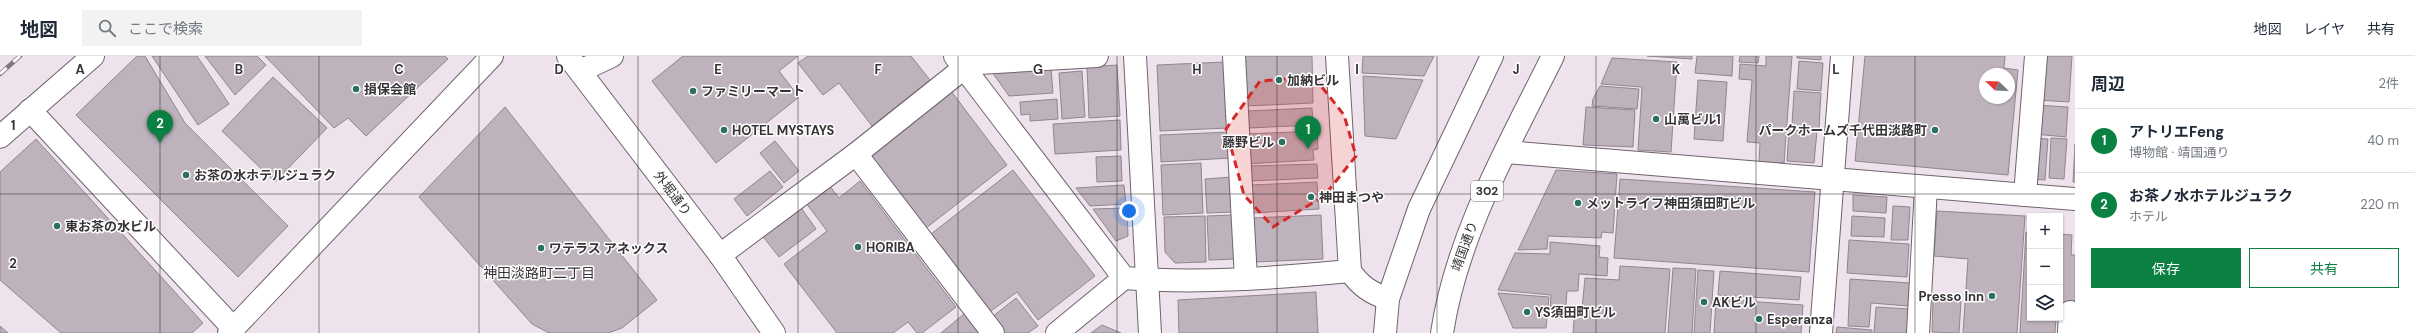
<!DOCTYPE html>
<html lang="ja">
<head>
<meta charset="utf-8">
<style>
  body { margin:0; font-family:"DM Sans","Noto Sans JP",sans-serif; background:#f2f2f3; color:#1f2937 }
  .controls { position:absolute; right:12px; bottom:12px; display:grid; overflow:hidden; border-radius:0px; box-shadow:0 1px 3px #0004 }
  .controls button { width:36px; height:36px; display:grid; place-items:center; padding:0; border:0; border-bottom:1px solid #e0e1e3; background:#fff; color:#1f2937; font:20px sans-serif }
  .compass { position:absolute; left:1979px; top:12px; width:36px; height:36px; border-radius:50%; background:#fff; box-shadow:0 1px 3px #0004; rotate:293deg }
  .you { position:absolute; left:1129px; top:155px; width:14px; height:14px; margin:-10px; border:3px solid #fff; border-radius:50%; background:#1a73e8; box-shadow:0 0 0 6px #1a73e833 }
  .badge { display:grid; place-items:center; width:26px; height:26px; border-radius:50%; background:#0b8043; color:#fff; font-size:13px; font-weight:700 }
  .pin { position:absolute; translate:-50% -33px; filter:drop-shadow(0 1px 2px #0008) }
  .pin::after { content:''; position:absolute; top:21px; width:14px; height:12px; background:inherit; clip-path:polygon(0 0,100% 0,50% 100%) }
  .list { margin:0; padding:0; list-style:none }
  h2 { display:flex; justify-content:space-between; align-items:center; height:52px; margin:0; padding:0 16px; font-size:17px }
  h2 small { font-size:13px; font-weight:400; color:#747a83 }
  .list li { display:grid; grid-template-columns:26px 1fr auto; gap:12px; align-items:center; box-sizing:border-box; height:64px; padding:0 16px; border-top:1px solid #e0e1e3 }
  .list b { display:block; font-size:15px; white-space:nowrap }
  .list p { margin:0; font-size:13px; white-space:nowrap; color:#747a83 }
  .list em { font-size:13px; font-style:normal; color:#747a83 }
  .actions { display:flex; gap:8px; padding:12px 16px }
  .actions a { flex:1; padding:9px 0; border:1px solid #0b8043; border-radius:0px; text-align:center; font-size:14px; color:#0b8043 }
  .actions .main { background:#0b8043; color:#fff }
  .icon { flex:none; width:22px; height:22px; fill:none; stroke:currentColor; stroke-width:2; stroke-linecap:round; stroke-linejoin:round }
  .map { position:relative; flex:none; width:2075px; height:277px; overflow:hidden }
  header { display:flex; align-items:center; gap:24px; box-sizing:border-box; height:56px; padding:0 20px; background:#fff; border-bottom:1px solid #e0e1e3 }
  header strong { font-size:19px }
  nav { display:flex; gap:22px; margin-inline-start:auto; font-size:14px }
  .search { width:280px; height:36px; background:#f2f2f3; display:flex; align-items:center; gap:10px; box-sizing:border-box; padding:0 14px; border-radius:0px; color:#747a83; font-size:15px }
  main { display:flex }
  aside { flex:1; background:#fff }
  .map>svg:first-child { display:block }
  .building { fill:#beb3bc; stroke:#91868e; fill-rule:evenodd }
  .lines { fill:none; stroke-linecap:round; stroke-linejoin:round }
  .minor-casing { stroke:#6f646c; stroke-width:24 }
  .major-casing { stroke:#6f646c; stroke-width:24 }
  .minor { stroke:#fff; stroke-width:22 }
  .major { stroke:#fff; stroke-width:22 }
  .rail-casing { stroke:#7e777d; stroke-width:4.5 }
  .rail { stroke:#fff; stroke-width:3; stroke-dasharray:9; stroke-linecap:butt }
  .marked { fill:#d62828; fill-opacity:0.2; stroke:#d62828; stroke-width:3; stroke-dasharray:8 5; stroke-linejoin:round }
  .grid { fill:none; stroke:#373336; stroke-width:1; stroke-opacity:0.55 }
  .poi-dot { fill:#2b7063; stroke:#fff; stroke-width:1.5 }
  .labels { text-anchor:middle; stroke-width:3; stroke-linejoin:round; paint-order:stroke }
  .shield { fill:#fff; stroke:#737072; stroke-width:1 }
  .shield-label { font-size:12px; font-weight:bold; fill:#373336 }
  .poi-label { font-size:13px; font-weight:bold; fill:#373336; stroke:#fff; text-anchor:start }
  .street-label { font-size:13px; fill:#373336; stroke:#fff }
  .neighbourhood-label { font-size:14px; fill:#373336; stroke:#fff }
  .grid-label { font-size:13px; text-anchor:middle; font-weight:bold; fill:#373336; stroke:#fff; stroke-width:3; stroke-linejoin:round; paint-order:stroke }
</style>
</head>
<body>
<header>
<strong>地図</strong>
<div class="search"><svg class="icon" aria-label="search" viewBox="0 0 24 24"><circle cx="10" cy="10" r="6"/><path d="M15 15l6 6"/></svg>ここで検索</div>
<nav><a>地図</a><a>レイヤ</a><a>共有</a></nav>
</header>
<main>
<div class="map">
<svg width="2075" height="277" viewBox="0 0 2075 277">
  <rect width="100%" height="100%" fill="#eee2ec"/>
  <g class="building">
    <polygon points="137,0 145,0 185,67 288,170 238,221 76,59"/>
    <polygon points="152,0 197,0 229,48 198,69"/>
    <polygon points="205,0 257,0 266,9 235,39"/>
    <polygon points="265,0 445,0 448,3 366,80 348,62 334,72"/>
    <polygon points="683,0 798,0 779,15 799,41 716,107 652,25"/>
    <polygon points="808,0 911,0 930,24 872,70 839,27 823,39 798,7"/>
    <polygon points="1244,0 1312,0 1313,47 1246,50"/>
    <polygon points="1363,0 1434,0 1424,20 1362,17"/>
    <polygon points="1647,0 1692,0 1692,3"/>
    <polygon points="1697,0 1733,0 1732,20 1695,17"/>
    <polygon points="1740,0 1759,0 1758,7 1739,6"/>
    <polygon points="1766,0 1792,0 1784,107 1759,106 1760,87 1747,86 1752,24 1739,23 1740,8 1766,10"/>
    <polygon points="1797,0 1821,0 1821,4 1797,2"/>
    <path d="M1865,0H2005L2004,12L2018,14L2008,119L1855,105ZM1985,18H2009V42H1985Z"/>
    <polygon points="2040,0 2072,0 2069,46 2037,44"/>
    <polygon points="1612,2 1677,6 1671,96 1638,94 1642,31 1601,28"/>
    <polygon points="1799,5 1823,7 1821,35 1797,33"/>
    <polygon points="1225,6 1228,72 1160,75 1157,9"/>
    <polygon points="1117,9 1120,60 1089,62 1087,11"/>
    <polygon points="1051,12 1053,37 1009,40 992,16"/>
    <polygon points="1082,15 1085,61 1062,63 1059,17"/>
    <polygon points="1363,20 1423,24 1396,83 1365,80"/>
    <polygon points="273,21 327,72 275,126 222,75"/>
    <polygon points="1698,24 1727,26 1723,85 1694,83"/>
    <polygon points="1600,30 1639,33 1637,53 1592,50 1593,43"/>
    <polygon points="951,35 1007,109 926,172 870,98"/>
    <polygon points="1794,35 1821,37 1819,72 1792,70"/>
    <polygon points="1057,43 1058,63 1030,65 1030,58 1021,59 1020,46"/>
    <polygon points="2036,49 2068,51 2066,81 2034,78"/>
    <polygon points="505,51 657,244 622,272 608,277 549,277 532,268 419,141"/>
    <polygon points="1586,51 1635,54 1633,91 1583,89"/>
    <polygon points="1312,52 1313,69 1248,72 1247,55"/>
    <polygon points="1120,64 1121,94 1055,98 1053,68"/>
    <polygon points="1789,74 1817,75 1814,107 1787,105"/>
    <polygon points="1317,75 1318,93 1313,94 1314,104 1246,108 1245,78"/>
    <polygon points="1230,76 1231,102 1161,106 1160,79"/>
    <polygon points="2034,82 2048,83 2045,124 2031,123"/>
    <polygon points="2051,82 2067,83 2064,123 2049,122"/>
    <polygon points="36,83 203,267 192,277 61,277 0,224 0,116"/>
    <polygon points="775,85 799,115 784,127 760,97"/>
    <polygon points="2075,88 2075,126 2073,126"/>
    <polygon points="1121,100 1122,125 1097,126 1096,101"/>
    <polygon points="1201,107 1203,157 1163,159 1161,109"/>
    <polygon points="1317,108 1318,122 1251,125 1250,110"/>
    <polygon points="1013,114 1095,220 1038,264 1017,236 991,255 931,178"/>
    <polygon points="1556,114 1617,118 1613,177 1602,176 1601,182 1548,180 1547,193 1518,194"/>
    <polygon points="770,115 783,131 747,160 734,143"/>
    <polygon points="1232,121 1234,156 1207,157 1205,123"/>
    <polygon points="1620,123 1815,136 1809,216 1614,202"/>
    <polygon points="860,125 956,251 922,277 917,277 908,266 893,277 837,277 784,208 827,175 806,147 829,129 839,142"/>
    <polygon points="1317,126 1319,153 1254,157 1252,129"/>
    <polygon points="1124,129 1126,148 1090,150 1076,132"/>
    <polygon points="1853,139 1887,141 1886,157 1853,155"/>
    <polygon points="799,149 816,173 779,201 761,178"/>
    <polygon points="1893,150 1910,151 1908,184 1891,184"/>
    <polygon points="1127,152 1128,180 1116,185 1093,153"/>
    <polygon points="1937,155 2025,160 2017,277 1963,277 1968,203 1934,200"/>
    <polygon points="1234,159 1236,203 1209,204 1207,160"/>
    <polygon points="1321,159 1323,203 1254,206 1252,162"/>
    <polygon points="1205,160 1206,206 1175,207 1165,196 1164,161"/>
    <polygon points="1852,160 1885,162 1884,181 1851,180"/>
    <polygon points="2026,176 2030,177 2030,262 2056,262 2055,277 2020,277"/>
    <polygon points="2060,178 2072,179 2071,199 2075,199 2075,248 2060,247"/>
    <polygon points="1849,184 1909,188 1907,221 1847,217"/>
    <polygon points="1550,186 1600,190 1599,201 1608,202 1607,220 1579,218 1578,235 1567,235 1565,262 1550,261 1551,239 1498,234 1515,197 1550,198"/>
    <polygon points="1620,210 1670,213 1665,277 1573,277 1575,252 1582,253 1585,222 1619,224"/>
    <polygon points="1673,212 1696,213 1692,277 1668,277"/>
    <polygon points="1698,214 1714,215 1710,277 1694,277"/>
    <polygon points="1720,215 1801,221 1799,244 1718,239"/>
    <polygon points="1850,223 1910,227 1908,250 1871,247 1869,271 1848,270"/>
    <polygon points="1316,236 1318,277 1179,277 1178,244"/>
    <polygon points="1498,237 1549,241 1546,272 1513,272"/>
    <polygon points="1016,242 1038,270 1028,277 1005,277 992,261"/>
    <polygon points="1716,243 1803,249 1801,277 1714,277"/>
    <polygon points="1933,244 1961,245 1959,277 1932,276"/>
    <polygon points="1876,251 1910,253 1908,277 1874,277"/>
    <polygon points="964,258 979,277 941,277"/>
    <polygon points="1102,269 1121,277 1091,277"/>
    <polygon points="0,270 8,277 0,277"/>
    <polygon points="1837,271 1872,274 1872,277 1836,277"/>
  </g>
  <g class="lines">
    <defs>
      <g id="minor">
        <path d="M955,0L1124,222C1199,228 1276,222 1350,215"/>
        <polyline points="1135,0 1150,277"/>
        <polyline points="1234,0 1246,223"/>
        <path d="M1337,0L1350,215C1360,230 1371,237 1388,243"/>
        <polyline points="580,15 612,0"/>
        <polyline points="30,54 233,272"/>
        <polyline points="0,81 93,0"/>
        <polyline points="1506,96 2075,143"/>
        <polyline points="856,98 993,277"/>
        <polyline points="2025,139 2036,0"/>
        <polyline points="720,199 856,98 964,12 979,7 1097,0"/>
        <polyline points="229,277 492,0"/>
        <polyline points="1057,277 1124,222"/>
        <polyline points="1821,277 1842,0"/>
        <polyline points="1918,277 1926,131"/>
        <polyline points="2069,277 2070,256"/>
      </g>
      <g id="major">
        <polyline points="568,0 720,199 774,277"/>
        <polyline points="1385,277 1388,243 1419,153 1492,0"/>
        <path d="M1442,277C1457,178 1509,89 1553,0"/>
      </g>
    </defs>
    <use href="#minor" class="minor-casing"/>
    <use href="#major" class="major-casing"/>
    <use href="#minor" class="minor"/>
    <use href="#major" class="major"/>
    <defs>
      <polyline id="rail" points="0,18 20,0"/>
    </defs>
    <use href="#rail" class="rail-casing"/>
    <use href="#rail" class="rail"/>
  </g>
  <path class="marked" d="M1314,21L1344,59L1356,100L1324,140L1273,171L1244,139L1226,73L1260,25Z"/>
  <path class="grid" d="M160,0V277M319,0V277M479,0V277M638,0V277M798,0V277M958,0V277M1117,0V277M1277,0V277M1437,0V277M1596,0V277M1756,0V277M1915,0V277M0,138H2075"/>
  <g class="poi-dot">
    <circle cx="1279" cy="24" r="4"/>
    <circle cx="356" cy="33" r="4"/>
    <circle cx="693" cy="35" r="4"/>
    <circle cx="1656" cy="63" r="4"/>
    <circle cx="724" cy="74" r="4"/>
    <circle cx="1935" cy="74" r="4"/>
    <circle cx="1282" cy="86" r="4"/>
    <circle cx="186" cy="119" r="4"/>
    <circle cx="1311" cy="141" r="4"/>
    <circle cx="1578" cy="147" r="4"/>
    <circle cx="57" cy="170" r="4"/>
    <circle cx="858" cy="191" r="4"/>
    <circle cx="541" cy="192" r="4"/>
    <circle cx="1992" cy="240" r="4"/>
    <circle cx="1704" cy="246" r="4"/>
    <circle cx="1527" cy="256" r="4"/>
    <circle cx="1759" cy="263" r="4"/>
  </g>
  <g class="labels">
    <rect class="shield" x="1471" y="125" width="32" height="20" rx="3"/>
    <g class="shield-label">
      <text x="1487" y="139">302</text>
    </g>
    <g class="poi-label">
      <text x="1287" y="29">加納ビル</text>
      <text x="364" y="38">損保会館</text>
      <text x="701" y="40">ファミリーマート</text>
      <text x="1664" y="68">山萬ビル1</text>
      <text x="732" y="79">HOTEL MYSTAYS</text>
      <text x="1927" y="79" text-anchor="end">パークホームズ千代田淡路町</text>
      <text x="1274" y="91" text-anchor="end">藤野ビル</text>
      <text x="194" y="124">お茶の水ホテルジュラク</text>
      <text x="1319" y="146">神田まつや</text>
      <text x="1586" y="152">メットライフ神田須田町ビル</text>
      <text x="65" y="175">東お茶の水ビル</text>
      <text x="866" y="196">HORIBA</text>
      <text x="549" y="197">ワテラス アネックス</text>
      <text x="1984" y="245" text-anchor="end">Presso Inn</text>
      <text x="1712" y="251">AKビル</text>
      <text x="1535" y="261">YS須田町ビル</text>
      <text x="1767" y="268">Esperanza</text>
    </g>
    <g class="street-label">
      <text transform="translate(673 137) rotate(53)" y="5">外堀通り</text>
      <text transform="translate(1464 190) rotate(-70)" y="5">靖国通り</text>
    </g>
    <g class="neighbourhood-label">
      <text x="539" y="222">神田淡路町二丁目</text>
    </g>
  </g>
  <g class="grid-label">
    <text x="80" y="18">A</text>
    <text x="239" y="18">B</text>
    <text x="399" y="18">C</text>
    <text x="559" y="18">D</text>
    <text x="718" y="18">E</text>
    <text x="878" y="18">F</text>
    <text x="1038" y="18">G</text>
    <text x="1197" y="18">H</text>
    <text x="1357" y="18">I</text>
    <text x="1516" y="18">J</text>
    <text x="1676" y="18">K</text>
    <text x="1836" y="18">L</text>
    <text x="13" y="74">1</text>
    <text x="13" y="212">2</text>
  </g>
</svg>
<div class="controls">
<button>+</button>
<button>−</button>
<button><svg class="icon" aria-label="layers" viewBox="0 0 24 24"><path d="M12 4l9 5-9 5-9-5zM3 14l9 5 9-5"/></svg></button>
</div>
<svg class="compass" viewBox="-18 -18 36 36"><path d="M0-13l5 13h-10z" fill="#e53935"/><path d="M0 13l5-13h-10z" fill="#747a83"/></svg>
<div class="you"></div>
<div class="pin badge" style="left:1308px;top:93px">1</div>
<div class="pin badge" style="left:160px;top:87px">2</div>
</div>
<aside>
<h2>周辺<small>2件</small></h2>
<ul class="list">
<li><span class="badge">1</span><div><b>アトリエFeng</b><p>博物館 · 靖国通り</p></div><em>40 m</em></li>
<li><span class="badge">2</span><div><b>お茶ノ水ホテルジュラク</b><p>ホテル</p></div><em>220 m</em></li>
</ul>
<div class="actions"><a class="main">保存</a><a>共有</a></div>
</aside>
</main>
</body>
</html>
